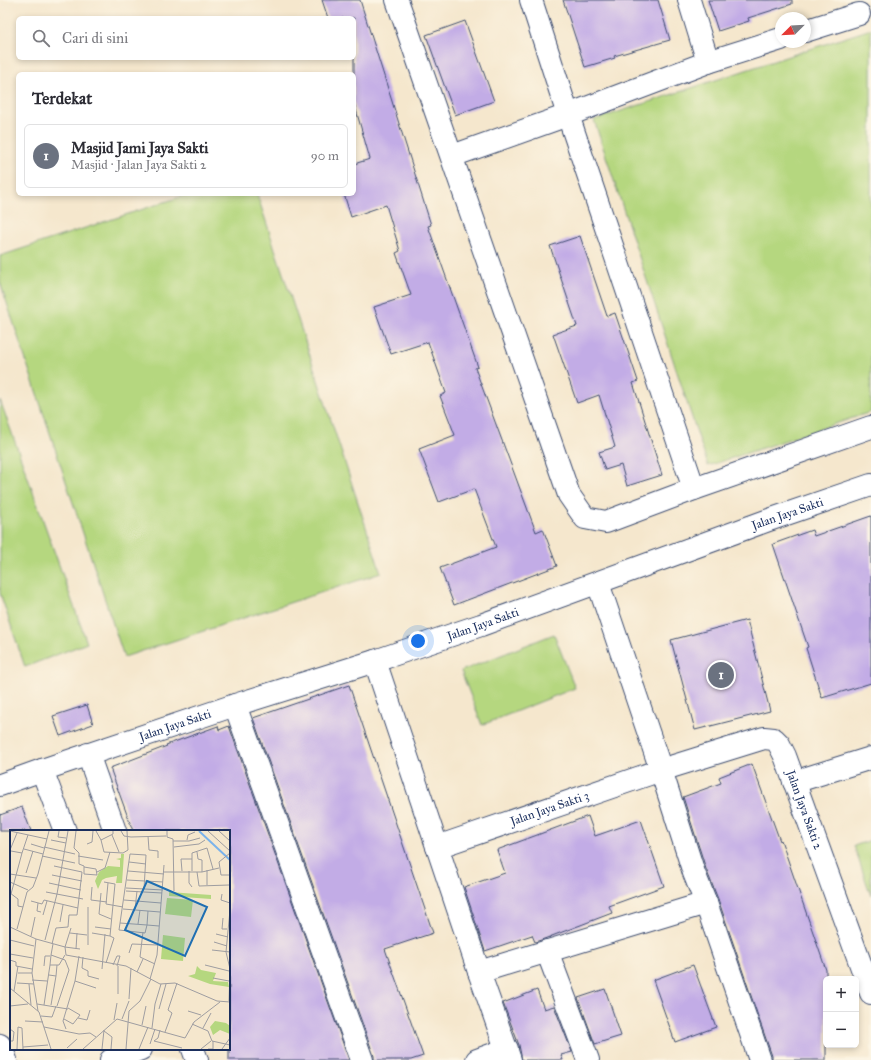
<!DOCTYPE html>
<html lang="id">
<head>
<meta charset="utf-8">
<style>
  body { margin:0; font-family:"IM FELL Great Primer",serif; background:#f7f7f7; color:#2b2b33 }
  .controls { position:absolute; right:12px; bottom:12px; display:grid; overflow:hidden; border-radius:6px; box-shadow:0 2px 6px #0003 }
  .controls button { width:36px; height:36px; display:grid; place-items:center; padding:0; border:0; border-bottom:1px solid #e1e1e2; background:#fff; color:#2b2b33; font:20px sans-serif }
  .compass { position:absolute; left:775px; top:12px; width:36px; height:36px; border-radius:50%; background:#fff; box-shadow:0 2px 6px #0003; rotate:246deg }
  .you { position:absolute; left:418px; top:641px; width:14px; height:14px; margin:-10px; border:3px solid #fff; border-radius:50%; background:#1a73e8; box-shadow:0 0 0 6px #1a73e833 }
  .badge { display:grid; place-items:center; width:26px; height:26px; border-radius:50%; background:#2563eb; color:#fff; font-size:13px; font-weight:700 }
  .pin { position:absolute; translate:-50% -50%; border:2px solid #fff; box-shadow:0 1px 4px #0006 }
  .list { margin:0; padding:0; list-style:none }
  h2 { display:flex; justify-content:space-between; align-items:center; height:52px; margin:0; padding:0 16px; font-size:17px }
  h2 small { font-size:13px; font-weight:400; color:#7c7c81 }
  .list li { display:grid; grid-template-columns:26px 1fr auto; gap:12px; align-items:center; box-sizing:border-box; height:64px; margin:0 8px 8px; padding:0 8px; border:1px solid #e1e1e2; border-radius:6px }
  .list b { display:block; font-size:15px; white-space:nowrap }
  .list p { margin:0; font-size:13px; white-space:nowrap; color:#7c7c81 }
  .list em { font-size:13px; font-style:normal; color:#7c7c81 }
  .icon { flex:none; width:22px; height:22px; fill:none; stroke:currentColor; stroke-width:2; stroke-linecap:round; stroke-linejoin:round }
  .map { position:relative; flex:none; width:871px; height:1060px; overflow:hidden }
  .search { position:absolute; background:#fff; box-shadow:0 2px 6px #0003; left:16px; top:16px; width:340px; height:44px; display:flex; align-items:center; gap:10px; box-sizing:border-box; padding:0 14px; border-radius:6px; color:#7c7c81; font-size:15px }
  .panel { position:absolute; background:#fff; box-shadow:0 2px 6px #0003; left:16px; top:72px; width:340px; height:124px; border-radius:6px }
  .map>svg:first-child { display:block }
  .green { fill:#b5d77f; stroke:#68836e }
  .building { fill:#c2ace6 }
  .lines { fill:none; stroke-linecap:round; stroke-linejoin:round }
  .minor-casing { stroke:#3c4b6f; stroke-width:24 }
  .minor { stroke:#fff; stroke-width:22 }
  .labels { text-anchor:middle; stroke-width:3; stroke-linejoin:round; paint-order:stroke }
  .street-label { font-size:12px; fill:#1b2f5e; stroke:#fcf5e5 }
  .inset-river { fill:none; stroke:#7bb3eb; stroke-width:2 }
  .inset-road { fill:none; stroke:#9e9da1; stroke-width:1 }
  .view { fill:#1f6fb2; fill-opacity:0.15; stroke:#1f6fb2; stroke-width:2 }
  .inset-edge { fill:none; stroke:#1b2f5e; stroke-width:2 }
</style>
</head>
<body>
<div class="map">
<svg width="871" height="1060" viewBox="0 0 871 1060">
  <rect width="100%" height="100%" fill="#fcf5e5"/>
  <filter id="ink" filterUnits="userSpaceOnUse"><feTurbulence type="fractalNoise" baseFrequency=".025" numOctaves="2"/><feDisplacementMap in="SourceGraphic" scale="8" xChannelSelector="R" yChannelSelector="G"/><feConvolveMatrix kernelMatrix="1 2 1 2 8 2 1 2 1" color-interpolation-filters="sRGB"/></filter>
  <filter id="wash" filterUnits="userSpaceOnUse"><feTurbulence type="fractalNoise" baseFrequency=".012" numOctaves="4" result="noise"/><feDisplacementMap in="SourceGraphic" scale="16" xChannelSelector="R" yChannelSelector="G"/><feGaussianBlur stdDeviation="0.9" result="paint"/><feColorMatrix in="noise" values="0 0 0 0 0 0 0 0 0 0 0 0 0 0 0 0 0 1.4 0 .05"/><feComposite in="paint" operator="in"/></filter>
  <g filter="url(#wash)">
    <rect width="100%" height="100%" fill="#f5e7cd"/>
    <g class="green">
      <polygon points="871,29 871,412 708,466 594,120"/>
      <polygon points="189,194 257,194 381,573 124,657 0,282 0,256"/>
      <polygon points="0,400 87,643 25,667 0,593"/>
      <polygon points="554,634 575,688 482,725 461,671"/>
      <polygon points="871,840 871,896 854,846"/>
    </g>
    <g id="blocks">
      <g class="building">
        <polygon points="322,0 360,0 431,225 428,226 478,367 475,368 536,532 543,529 557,566 454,605 440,568 496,547 474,489 439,502 419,449 455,435 440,396 446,393 428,342 391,354 374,307 411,295 396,253 400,251 386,205 351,217 344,194 354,194 354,164 370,159 354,103 354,18 328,18"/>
        <polygon points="563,0 658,0 670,40 614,56 615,58 585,67"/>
        <polygon points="708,0 792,0 792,4 748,18 749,21 718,31"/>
        <polygon points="465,21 494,101 455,115 426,35"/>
        <polygon points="580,236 607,316 615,313 638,381 633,383 662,475 627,486 621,465 605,470 599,452 615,447 599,395 577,403 553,334 577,326 550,246"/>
        <polygon points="871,516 871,683 822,698 806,648 808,647 773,544 812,530 814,536"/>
        <polygon points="747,620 770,711 695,730 671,640"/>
        <polygon points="349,685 433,933 385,949 423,1056 411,1060 374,1060 374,1056 253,718"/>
        <polygon points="87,705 93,724 60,736 53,716"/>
        <polygon points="218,726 219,730 229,726 349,1060 229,1060 229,831 133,831 110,768 167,746 166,745"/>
        <polygon points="752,764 780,841 781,840 826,970 826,1060 772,1060 772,1056 760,1022 718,899 706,869 683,797 721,783 719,777"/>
        <polygon points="22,807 31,831 0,831 0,815"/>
        <polygon points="588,816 595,836 641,820 664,886 609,906 612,913 544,939 535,942 532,935 485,951 464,887 505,873 497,850"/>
        <polygon points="693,965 716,1027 675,1042 653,980"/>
        <polygon points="605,989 621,1036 595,1044 578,998"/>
        <polygon points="537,990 544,1009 554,1006 572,1052 561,1055 563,1060 522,1060 519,1045 503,1003"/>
      </g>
    </g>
  </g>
  <g filter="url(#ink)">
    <use href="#blocks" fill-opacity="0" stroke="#3c4b6f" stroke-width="1"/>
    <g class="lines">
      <defs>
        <g id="minor">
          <polyline points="397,0 569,495 585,518 606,522 694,489 871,427"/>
          <polyline points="531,0 568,115 694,489"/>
          <polyline points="689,0 708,62"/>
          <polyline points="805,31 859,14"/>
          <polyline points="452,156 568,115 708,62 781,39"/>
          <path id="s1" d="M598,583L661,770L764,738L774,739L779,744L785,756L871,993"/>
          <polyline points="375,661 479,972 510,1060"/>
          <polyline points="235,705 362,1060"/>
          <polyline points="88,754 115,831"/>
          <polyline points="42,770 65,831"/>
          <polyline points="794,782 871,758"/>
          <path id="s2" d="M0,785L42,770L235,705L375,661L481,625L766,521L871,485"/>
          <path id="s3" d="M437,847L661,770L694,873L706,903L760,1060"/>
          <polyline points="547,951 588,1060"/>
          <polyline points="479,972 706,903"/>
          <polyline points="0,1045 6,1060"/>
          <polyline points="193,1049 197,1060"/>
          <polyline points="111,1060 141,1049"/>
          <polyline points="477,1060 507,1049"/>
        </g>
      </defs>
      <use href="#minor" class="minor-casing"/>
      <use href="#minor" class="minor"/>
    </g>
  </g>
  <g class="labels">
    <g class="street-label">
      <text dy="4" stroke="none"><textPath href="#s2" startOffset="833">Jalan Jaya Sakti</textPath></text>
      <text dy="4" stroke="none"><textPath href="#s2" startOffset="509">Jalan Jaya Sakti</textPath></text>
      <text dy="4" stroke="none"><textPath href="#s2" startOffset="185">Jalan Jaya Sakti</textPath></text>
      <text dy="4" stroke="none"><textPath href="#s3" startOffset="119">Jalan Jaya Sakti 3</textPath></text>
      <text dy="4" stroke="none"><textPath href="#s1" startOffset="393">Jalan Jaya Sakti 2</textPath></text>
    </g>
  </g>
  <g transform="translate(10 830)">
    <rect width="220" height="220" fill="#f5e7cd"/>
    <path d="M111,24H114L112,53H106L107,46L96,48L92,50L88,59L85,51L89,42L98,36L110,37V30L106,29L111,28ZM159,62L201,65V69L159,66ZM157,68L183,70L181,87L155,84ZM153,105L175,108L173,131L151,129ZM187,136L191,140L206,143L203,151L218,152L219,157L200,154L178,146L185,144ZM205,191L216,193L220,196V204L210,200L203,205L200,197Z" fill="#b5d77f"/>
    <path class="inset-river" d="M189,1L220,30"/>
    <path class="inset-road" d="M0,1L37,9M49,1L48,7L56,8M66,1L64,18L69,23V34L74,36V44L87,45L86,39L74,37M86,1L91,10L103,4V1M111,1L114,6L121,7L156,6M157,1V7L163,9L164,61M198,1L220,21M209,1L220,11M102,5L109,22M138,6L139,20L148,21V28M41,10L56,13M91,10L94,22L113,23L118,20L117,1M177,10L178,5L185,2M163,11H179L190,8M21,14L34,18M77,14L82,12L83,1M34,17L65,24M164,17L189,14L195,10M14,19L33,24M0,20L7,3M187,22L188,29L192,30V42M12,23L18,5M220,23L209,32L211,45H220M32,26L65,33M68,26L93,30M119,32L136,34M44,36L72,42L67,85H59L58,97M197,40V55M118,41L154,44M172,41L171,29H182M179,41V53L182,57M182,41V23L197,18L203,39M87,42L95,38L100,22M154,42H192L209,38M187,42L189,56L219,55M16,43L23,21M0,44L26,48M42,45L72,51M117,50L153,52M0,52L18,60M94,52L105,54L100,106L104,108L96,133M39,53L71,60M98,53L96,74L113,77M82,57L81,70L97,72M116,58L153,60M134,59L136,25L120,24L109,100L135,103L137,95L149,96M116,61L152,63M36,62L73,69M0,63L8,69V76L13,77M91,63L89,84L101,89M1,64L12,23L1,21M212,64L211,70L220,73M114,70L151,73M21,71L32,74L34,70L68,78M28,73L27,81L31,82M113,79L150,82M125,79L127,61M33,85L37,71M213,88L212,99H217M50,92L53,75M110,93L137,95L138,81M128,94L130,80M0,97L26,109L55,117L56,125L116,136L150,154L165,153L207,171L220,172M85,97L101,99M61,98L55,117L70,119M7,99L17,62L23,57L28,44L39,1M133,102L130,127L145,134M60,103L77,105M82,103L100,106M206,104L218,107M21,106L25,87M26,109L22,143L28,181M0,110L24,116M35,110L47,64L58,1M204,112L217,116M42,114L46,98L58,97M43,114L41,125L55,130L59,140L47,176M78,115V77M66,119L67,103M202,120L220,122M119,123L122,114L148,115M0,124L23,128M41,125L40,135H49L55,125M73,127L72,138L78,141V146L89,149M0,130L6,132V136L22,139M103,135L107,126H110L107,136M195,135L219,141M34,136L35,126H40M92,139L95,104M127,142L133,129M8,143H22M39,145L46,146L47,135M203,148L219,151M140,149L147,125L154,35M22,150L37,151M65,151L86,158M7,153L24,154M19,154L21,175M0,158L29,182L41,219M4,161L8,136M108,164V136M119,169L121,138M219,171L220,139L216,122L220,80M27,174L58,179M34,175L40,135M41,175L46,146M0,176L18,174M149,179L156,154M178,181L191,185M31,186L42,187L46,176M68,188L77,190L80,180M54,189L63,194L70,185L58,178M112,189L119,171M104,190L107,173M15,191L33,192M182,194L198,201L202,211L220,215M132,195L136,176M8,197L12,198L13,219M34,197L69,204L80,203L86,207M142,198L145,174L151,154M193,198L201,183M0,199L4,202L3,211H0M56,199L53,191L65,151L69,126M94,201L102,207L101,219M155,202L162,183L158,180L167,153M144,211L172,218M144,211L148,208L150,200M140,214L145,199M13,217L38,215M57,218L67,209M7,219L8,197M73,219L107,189L175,208L184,192L210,172M92,219L94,200M116,219L119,181L130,171L141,149M129,219L138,197M191,219L201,211M198,219H203V211M212,219L220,208"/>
    <path class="view" d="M137,51L197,77L175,126L115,100Z"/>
    <rect width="220" height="220" class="inset-edge"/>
  </g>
</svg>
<div class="controls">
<button>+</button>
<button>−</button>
</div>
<svg class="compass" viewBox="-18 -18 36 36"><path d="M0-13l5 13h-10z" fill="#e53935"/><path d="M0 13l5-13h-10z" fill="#7c7c81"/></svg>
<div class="you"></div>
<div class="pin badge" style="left:721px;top:675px;background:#6b7280">1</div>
<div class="search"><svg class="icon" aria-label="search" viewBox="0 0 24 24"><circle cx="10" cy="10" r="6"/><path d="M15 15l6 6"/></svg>Cari di sini</div>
<section class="panel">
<h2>Terdekat<small></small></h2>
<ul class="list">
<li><span class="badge" style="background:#6b7280">1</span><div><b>Masjid Jami Jaya Sakti</b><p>Masjid · Jalan Jaya Sakti 2</p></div><em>90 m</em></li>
</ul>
</section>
</div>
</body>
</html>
